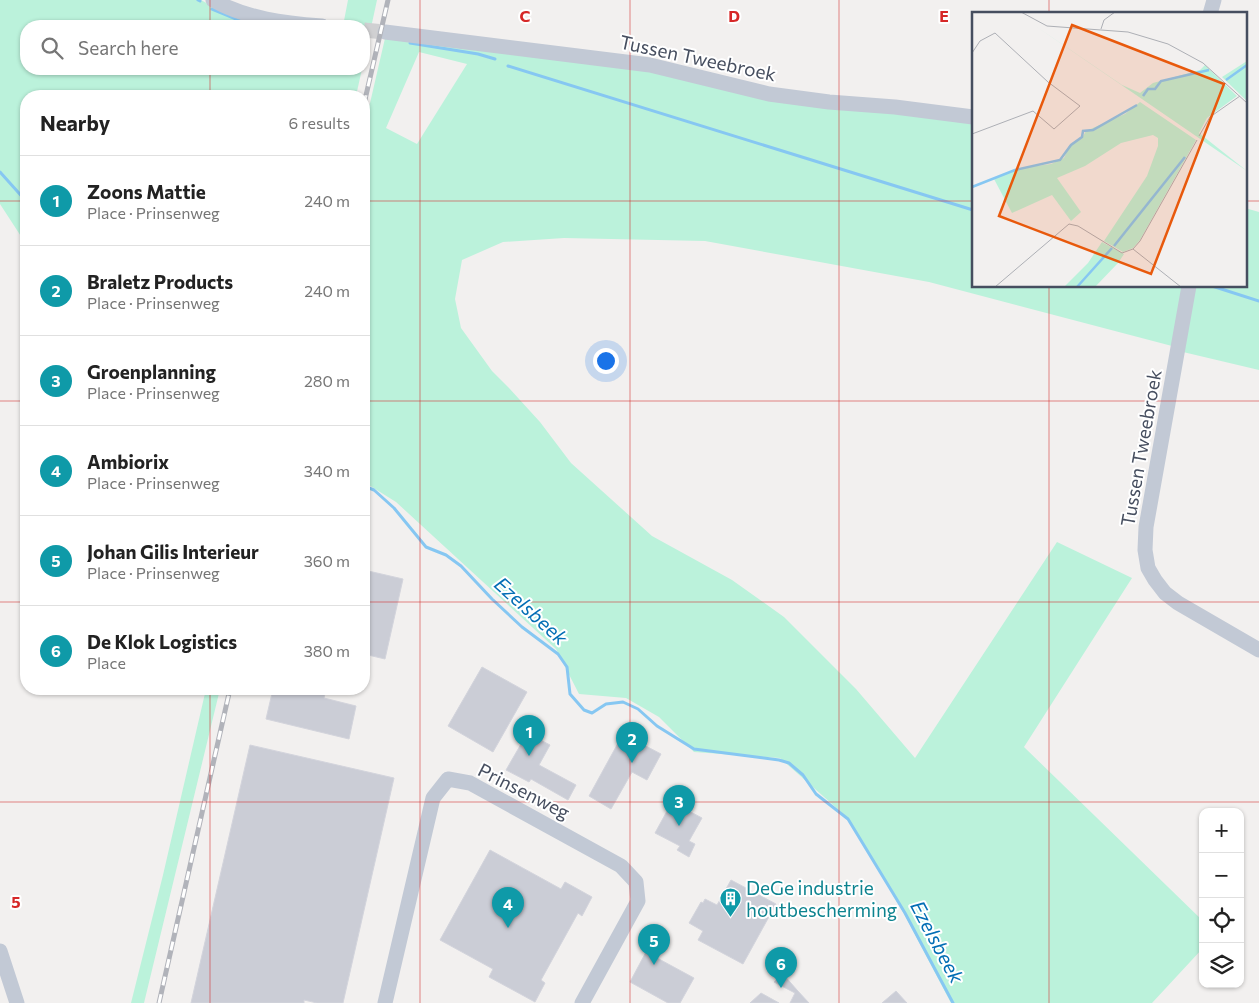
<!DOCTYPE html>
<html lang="en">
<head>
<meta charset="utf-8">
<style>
  body { margin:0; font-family:Commissioner,sans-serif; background:#f2f2f2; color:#222 }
  .controls { position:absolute; right:15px; bottom:15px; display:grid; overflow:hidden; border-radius:10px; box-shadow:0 1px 4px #0004 }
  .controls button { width:45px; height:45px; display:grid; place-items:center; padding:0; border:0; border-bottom:1px solid #e0e0e0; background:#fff; color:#222; font:25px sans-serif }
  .you { position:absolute; left:605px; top:360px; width:18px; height:18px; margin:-12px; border:4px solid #fff; border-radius:50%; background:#1a73e8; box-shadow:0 0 0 8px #1a73e833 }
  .badge { display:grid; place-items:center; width:32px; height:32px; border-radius:50%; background:#b45309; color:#fff; font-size:16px; font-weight:700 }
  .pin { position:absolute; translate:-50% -41px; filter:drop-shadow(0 1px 2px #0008) }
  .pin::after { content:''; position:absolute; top:26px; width:18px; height:15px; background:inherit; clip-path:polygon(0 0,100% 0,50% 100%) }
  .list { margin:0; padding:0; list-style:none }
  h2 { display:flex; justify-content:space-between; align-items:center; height:65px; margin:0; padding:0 20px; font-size:21px }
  h2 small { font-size:16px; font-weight:400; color:#767676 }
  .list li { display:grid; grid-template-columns:32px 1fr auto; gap:15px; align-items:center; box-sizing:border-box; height:90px; padding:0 20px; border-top:1px solid #e0e0e0 }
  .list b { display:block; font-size:19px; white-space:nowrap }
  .list p { margin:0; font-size:16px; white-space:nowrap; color:#767676 }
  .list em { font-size:16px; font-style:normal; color:#767676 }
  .icon { flex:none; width:28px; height:28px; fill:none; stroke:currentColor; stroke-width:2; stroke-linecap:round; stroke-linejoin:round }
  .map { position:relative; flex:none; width:1259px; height:1003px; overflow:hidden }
  .search { position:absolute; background:#fff; box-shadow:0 1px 4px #0004; left:20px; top:20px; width:350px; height:55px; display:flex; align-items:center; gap:12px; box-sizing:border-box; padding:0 18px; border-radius:20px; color:#767676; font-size:19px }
  .panel { position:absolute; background:#fff; box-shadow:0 1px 4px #0004; left:20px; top:90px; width:350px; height:605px; border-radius:20px }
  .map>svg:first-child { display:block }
  .green { fill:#bbf2db; fill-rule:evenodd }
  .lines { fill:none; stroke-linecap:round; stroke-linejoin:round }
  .stream { stroke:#86c7f2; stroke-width:3 }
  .building { fill:#cbcdd6; stroke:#d3d4dc }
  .minor-tunnel { stroke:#d0d0d2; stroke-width:15; stroke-dasharray:15 8; stroke-linecap:butt }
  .minor { stroke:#c2c9d5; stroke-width:15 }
  .rail-casing { stroke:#b1b3ba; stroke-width:5 }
  .rail { stroke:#fff; stroke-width:3; stroke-dasharray:9; stroke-linecap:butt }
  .grid { fill:none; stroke:#d62828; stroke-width:1; stroke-opacity:0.55 }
  .labels { text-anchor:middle; stroke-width:4; stroke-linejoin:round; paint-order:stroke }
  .street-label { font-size:19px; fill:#464e5f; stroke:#fff }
  .culture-label { font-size:19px; fill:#0d838f; stroke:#fff; text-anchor:start }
  .water-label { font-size:20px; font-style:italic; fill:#036eb5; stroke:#fff }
  .inset-river { fill:none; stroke:#86c7f2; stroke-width:2.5 }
  .inset-road { fill:none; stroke:#adafb5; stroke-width:1 }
  .view { fill:#e8590c; fill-opacity:0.15; stroke:#e8590c; stroke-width:2.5 }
  .inset-edge { fill:none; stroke:#464e5f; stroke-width:2.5 }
  .grid-label { font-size:16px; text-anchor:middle; font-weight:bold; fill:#d62828; stroke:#fff; stroke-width:4; stroke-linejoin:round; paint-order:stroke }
</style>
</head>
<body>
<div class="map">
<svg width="1259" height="1003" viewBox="0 0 1259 1003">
  <rect width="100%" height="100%" fill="#f2f0ef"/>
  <g class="green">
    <polygon points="0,0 201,0 235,19 271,26 26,26 26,69 362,69 356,96 26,96 26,244 0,204"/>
    <polygon points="348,0 377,0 364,60 364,26 343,26"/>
    <path d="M386,34L480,46L973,121V286H1184L1172,346L929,282L705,241L564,238L503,242L462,260L455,299L461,328L492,371L509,388L540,422L571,463L652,536L732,580L784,617L856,689L915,758L1057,542L1132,578L1024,747L1203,921V948L1152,1003H951L903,912L849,819L780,758L694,752L659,717L626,698L579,694L556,649L396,502L364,482V129ZM419,52L467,64L417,144L386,128Z"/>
    <polygon points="1245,208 1259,212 1259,370 1183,352 1195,286 1245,286"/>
    <polygon points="206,689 220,689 144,1003 131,1003 163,875"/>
  </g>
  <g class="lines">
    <g class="stream">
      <polyline points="198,0 200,1"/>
      <polyline points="212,9 241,21 257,26"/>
      <polyline points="410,43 478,54 495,59"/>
      <polyline points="508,66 973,210"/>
      <polyline points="0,172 26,201"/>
      <polyline points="1212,286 1259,301"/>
      <polyline points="364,486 374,490 394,508 426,547 446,555 461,566 492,599 522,627 558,654 567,667 570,694 584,710 592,713 606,704 623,702 638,709 657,726 694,749 779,760 789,763 803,775 816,794 848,819 905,913 953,1003"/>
    </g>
  </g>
  <g class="building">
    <polygon points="364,570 403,579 385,659 364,654"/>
    <polygon points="482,667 527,692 493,752 448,726"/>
    <polygon points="273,689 326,689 324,698 356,706 349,739 266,719"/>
    <polygon points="532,725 540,729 535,737 550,745 539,765 576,785 568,800 531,779 529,782 506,770"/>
    <polygon points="623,734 661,754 647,780 632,772 611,809 589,796"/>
    <polygon points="250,745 394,778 343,1003 317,1003 304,1000 304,1003 191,1003"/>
    <polygon points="672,802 702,818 689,841 695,844 689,857 677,850 680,846 655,833"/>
    <polygon points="490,850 561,889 565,882 592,897 582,916 578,913 541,980 545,983 535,1002 489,977 493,969 440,940"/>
    <polygon points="731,880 776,904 743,964 698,940 703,931 689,923 701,902 703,903 705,899 717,905"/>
    <polygon points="646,952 694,978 680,1003 668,1003 630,982"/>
    <polygon points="783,974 797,990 809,1003 790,1003 795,993 774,982"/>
    <polygon points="896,991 907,1003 882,1003"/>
    <polygon points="761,993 779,1003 750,1003"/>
  </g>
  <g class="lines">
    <polyline class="minor-tunnel" points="364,30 385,32"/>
    <g class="minor">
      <path d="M213,0C247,19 285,23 322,26"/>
      <polyline points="1210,14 1214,0"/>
      <polyline points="385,32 650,65 769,94 829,102 895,107 973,117"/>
      <polyline points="1189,286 1146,527 1145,550 1148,568 1155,580 1165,593 1178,603 1259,650"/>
      <polyline points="0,951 17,1003"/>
      <polyline points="385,1003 433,798 448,779 470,783 621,866 636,882 638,901 582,1003"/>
    </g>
    <defs>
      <g id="rail">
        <polyline points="364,104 388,0"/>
        <polyline points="159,1003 230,689"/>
      </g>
    </defs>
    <use href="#rail" class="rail-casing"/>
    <use href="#rail" class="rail"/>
  </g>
  <path class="grid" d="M210,0V26M420,0V1003M630,0V1003M839,0V1003M1049,0V14M210,69V96M0,201H26M364,201H973M1245,201H1259M1049,286V1003M0,401H26M364,401H1259M0,602H26M364,602H1259M210,689V1003M0,802H1259"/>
  <defs>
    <symbol id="building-pin" viewBox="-11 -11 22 30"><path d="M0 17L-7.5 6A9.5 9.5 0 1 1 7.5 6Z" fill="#0f9aa8" stroke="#fff"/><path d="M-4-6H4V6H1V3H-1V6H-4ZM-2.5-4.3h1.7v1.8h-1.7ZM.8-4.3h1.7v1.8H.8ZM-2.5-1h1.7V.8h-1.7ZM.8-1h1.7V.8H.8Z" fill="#fff"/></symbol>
  </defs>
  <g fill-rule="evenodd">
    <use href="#building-pin" x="718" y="886" width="25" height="34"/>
  </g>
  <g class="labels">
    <g class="street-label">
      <text transform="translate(698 58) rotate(12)" y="7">Tussen Tweebroek</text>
      <text transform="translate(1141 448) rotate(-80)" y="7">Tussen Tweebroek</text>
      <text transform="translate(524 791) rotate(27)" y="7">Prinsenweg</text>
    </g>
    <g class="culture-label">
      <text x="746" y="895">DeGe industrie<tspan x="746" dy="22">houtbescherming</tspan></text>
    </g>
    <g class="water-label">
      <text transform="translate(531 611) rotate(42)" y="7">Ezelsbeek</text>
      <text transform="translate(937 942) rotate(62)" y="7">Ezelsbeek</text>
    </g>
  </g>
  <g transform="translate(972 12)">
    <rect width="275" height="275" fill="#f2f0ef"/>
    <path d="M59,11L150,73L168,81L181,71L228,58L233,53L265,84L235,106L227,121L275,159ZM275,49V89L250,65ZM168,90L224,128L168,228L161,236L151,240L132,229L175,164L186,134V126L181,123L149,131L113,154L85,166L109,200L99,209L80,183L40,201L22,167L43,157L79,152L92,146L98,133L110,126L114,119L153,102ZM130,230L152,242L146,251L123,275H92L116,251Z" fill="#bbf2db"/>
    <path class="inset-river" d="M254,68L275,53M171,84L176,77H183L189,69L237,58M0,175L43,158L88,148L99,133L110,125L111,119L121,118L165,93M142,234L213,145M105,275L140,236"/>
    <path class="inset-road" d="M49,0L75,14L156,20L196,32L231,51L275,91M129,17L132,8L143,0M0,41L8,29L23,21L76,70L108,94L82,117L61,99L0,122M227,124L238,105L268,84M161,237L209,275M23,275L97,212L106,214L150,241L161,237L168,229L225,128"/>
    <path class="view" d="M100,13L252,72L179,262L27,204Z"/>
    <rect width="275" height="275" class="inset-edge"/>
  </g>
  <g class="grid-label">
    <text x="525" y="22">C</text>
    <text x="734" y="22">D</text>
    <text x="944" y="22">E</text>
    <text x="16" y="908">5</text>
  </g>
</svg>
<div class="controls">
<button>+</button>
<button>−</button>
<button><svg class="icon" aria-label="locate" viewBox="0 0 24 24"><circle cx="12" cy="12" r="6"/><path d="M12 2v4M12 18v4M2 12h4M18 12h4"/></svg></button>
<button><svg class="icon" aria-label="layers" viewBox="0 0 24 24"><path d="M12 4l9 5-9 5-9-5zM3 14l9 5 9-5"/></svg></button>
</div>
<div class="you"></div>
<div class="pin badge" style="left:529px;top:756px;background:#0f9aa8">1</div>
<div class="pin badge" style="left:632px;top:763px;background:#0f9aa8">2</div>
<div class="pin badge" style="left:679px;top:826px;background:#0f9aa8">3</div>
<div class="pin badge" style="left:508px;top:928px;background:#0f9aa8">4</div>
<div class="pin badge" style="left:654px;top:965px;background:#0f9aa8">5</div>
<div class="pin badge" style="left:781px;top:988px;background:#0f9aa8">6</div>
<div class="search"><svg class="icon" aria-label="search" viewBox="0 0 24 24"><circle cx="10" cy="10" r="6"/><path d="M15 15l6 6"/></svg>Search here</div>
<section class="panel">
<h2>Nearby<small>6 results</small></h2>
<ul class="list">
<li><span class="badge" style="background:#0f9aa8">1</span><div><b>Zoons Mattie</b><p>Place · Prinsenweg</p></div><em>240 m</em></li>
<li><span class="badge" style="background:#0f9aa8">2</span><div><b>Braletz Products</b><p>Place · Prinsenweg</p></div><em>240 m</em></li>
<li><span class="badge" style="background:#0f9aa8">3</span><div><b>Groenplanning</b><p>Place · Prinsenweg</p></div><em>280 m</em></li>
<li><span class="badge" style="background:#0f9aa8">4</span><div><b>Ambiorix</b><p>Place · Prinsenweg</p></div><em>340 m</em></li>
<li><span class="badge" style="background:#0f9aa8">5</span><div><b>Johan Gilis Interieur</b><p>Place · Prinsenweg</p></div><em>360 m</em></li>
<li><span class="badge" style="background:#0f9aa8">6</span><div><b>De Klok Logistics</b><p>Place</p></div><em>380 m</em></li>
</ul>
</section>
</div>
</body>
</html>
